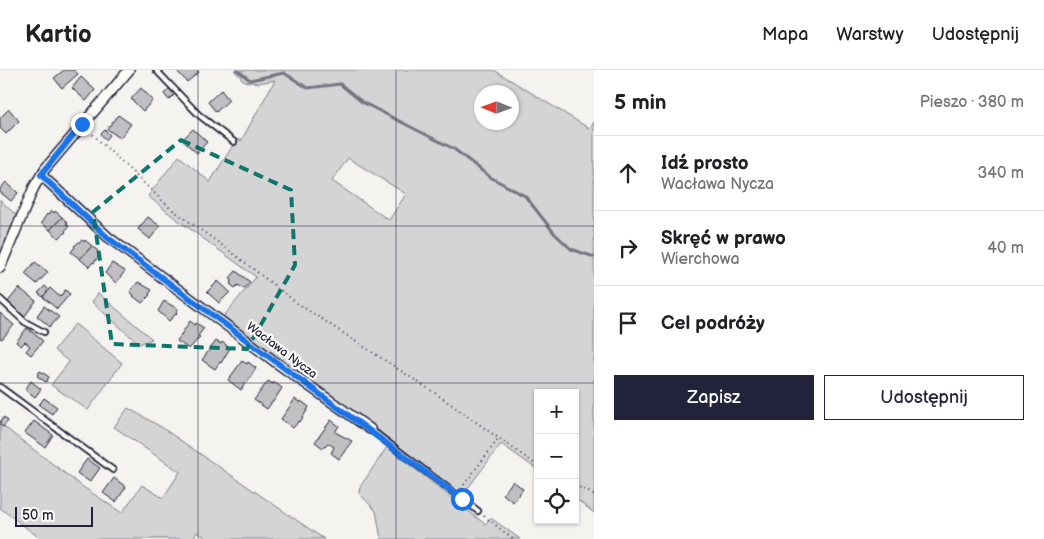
<!DOCTYPE html>
<html lang="pl">
<head>
<meta charset="utf-8">
<style>
  body { margin:0; font-family:"Balsamiq Sans",sans-serif; background:#f2f2f2; color:#202124 }
  .controls { position:absolute; right:15px; bottom:15px; display:grid; overflow:hidden; border-radius:0px; box-shadow:0 1px 4px #0004 }
  .controls button { width:45px; height:45px; display:grid; place-items:center; padding:0; border:0; border-bottom:1px solid #e0e0e0; background:#fff; color:#202124; font:25px sans-serif }
  .compass { position:absolute; left:474px; top:15px; width:45px; height:45px; border-radius:50%; background:#fff; box-shadow:0 1px 4px #0004; rotate:271deg }
  .scale { position:absolute; left:15px; bottom:12px; width:78px; box-sizing:border-box; padding-left:5px; border:2px solid #22223b; border-top:0; font-size:14px; line-height:18px; white-space:nowrap; color:#22223b; -webkit-text-stroke:4px #fdfcf7; paint-order:stroke }
  .stop { position:absolute; width:15px; height:15px; margin:-11px; border:4px solid #1a73e8; border-radius:50%; background:#fff }
  .stop.end { background:#1a73e8; border-color:#fff; box-shadow:0 1px 5px #0008 }
  .list { margin:0; padding:0; list-style:none }
  h2 { display:flex; justify-content:space-between; align-items:center; height:65px; margin:0; padding:0 20px; font-size:21px }
  h2 small { font-size:16px; font-weight:400; color:#757577 }
  .list li { display:grid; grid-template-columns:32px 1fr auto; gap:15px; align-items:center; box-sizing:border-box; height:75px; padding:0 20px; border-top:1px solid #e0e0e0 }
  .list b { display:block; font-size:19px; white-space:nowrap }
  .list p { margin:0; font-size:16px; white-space:nowrap; color:#757577 }
  .list em { font-size:16px; font-style:normal; color:#757577 }
  .actions { display:flex; gap:10px; padding:15px 20px }
  .actions a { flex:1; padding:11px 0; border:1px solid #22223b; border-radius:0px; text-align:center; font-size:18px; color:#22223b }
  .actions .main { background:#22223b; color:#fff }
  .icon { flex:none; width:28px; height:28px; fill:none; stroke:currentColor; stroke-width:2; stroke-linecap:round; stroke-linejoin:round }
  .map { position:relative; flex:none; width:594px; height:469px; overflow:hidden }
  header { display:flex; align-items:center; gap:30px; box-sizing:border-box; height:70px; padding:0 25px; background:#fff; border-bottom:1px solid #e0e0e0 }
  header strong { font-size:24px }
  nav { display:flex; gap:28px; margin-inline-start:auto; font-size:18px }
  main { display:flex }
  aside { flex:1; background:#fff }
  .map>svg:first-child { display:block }
  .green { fill:#d5d4d5; stroke:#7c7b88; fill-rule:evenodd }
  .lines { fill:none; stroke-linecap:round; stroke-linejoin:round }
  .stream { stroke:#757582; stroke-width:3 }
  .building { fill:#c0bfc2; stroke:#22223b }
  .lane-casing { stroke:#22223b; stroke-width:8 }
  .street-casing { stroke:#22223b; stroke-width:12 }
  .path { stroke:#22223b; stroke-width:2; stroke-dasharray:1 4; stroke-linecap:butt }
  .lane { stroke:#fdfcf7; stroke-width:4.5 }
  .street { stroke:#fdfcf7; stroke-width:9 }
  .route { stroke:#1a73e8; stroke-width:6 }
  .marked { fill:none; stroke:#0f766e; stroke-width:4; stroke-dasharray:10 6; stroke-linejoin:round }
  .grid { fill:none; stroke:#22223b; stroke-width:1; stroke-opacity:0.55 }
  .labels { text-anchor:middle; stroke-width:4.5; stroke-linejoin:round; paint-order:stroke }
  .street-label { font-size:12px; fill:#22223b; stroke:#fdfcf7 }
</style>
</head>
<body>
<header>
<strong>Kartio</strong>
<nav><a>Mapa</a><a>Warstwy</a><a>Udostępnij</a></nav>
</header>
<main>
<div class="map">
<svg width="594" height="469" viewBox="0 0 594 469">
  <rect width="100%" height="100%" fill="#f4f3ef"/>
  <filter id="ink" filterUnits="userSpaceOnUse"><feTurbulence type="fractalNoise" baseFrequency=".02" numOctaves="2"/><feDisplacementMap in="SourceGraphic" scale="10" xChannelSelector="R" yChannelSelector="G"/><feConvolveMatrix kernelMatrix="1 2 1 2 8 2 1 2 1" color-interpolation-filters="sRGB"/></filter>
  <g filter="url(#ink)">
    <g class="green">
      <path d="M234,0H494L590,59L594,52V443L575,428V323H538V400L501,374L462,426L379,361L223,247L256,207L171,145L148,126L179,86L210,112L237,69L241,71L275,10L258,13L244,11ZM482,22H512V52H482ZM348,88L406,124L389,150L332,111Z"/>
      <polygon points="0,130 16,145 0,188"/>
      <polygon points="98,223 152,269 139,274 92,232"/>
      <polygon points="75,254 122,293 88,340 51,315 69,292 54,280"/>
      <polygon points="128,338 161,357 324,469 208,469 197,462 193,469 41,469 0,438 0,354 83,417 122,443 142,415 163,428 180,402 114,357"/>
      <polygon points="387,377 485,454 491,448 520,469 381,469 376,441 359,423 360,417"/>
    </g>
    <g class="lines">
      <polyline class="stream" points="237,0 250,10 284,3 308,18 340,14 362,32 454,79 490,107 525,126 555,164 571,179 594,187"/>
    </g>
    <g class="building">
      <polygon points="64,0 74,0 78,4 62,18 54,8"/>
      <polygon points="176,0 197,0 199,2 187,12"/>
      <polygon points="81,7 95,20 86,31 72,18"/>
      <polygon points="141,18 153,30 143,41 131,29"/>
      <polygon points="169,19 175,24 169,30 164,24"/>
      <polygon points="221,20 229,30 216,42 208,32"/>
      <polygon points="9,39 19,51 6,64 0,58 0,48"/>
      <polygon points="118,45 131,54 120,68 107,59"/>
      <polygon points="193,59 207,72 197,83 182,70"/>
      <polygon points="105,60 110,65 106,70 101,64"/>
      <polygon points="6,112 18,123 11,131 0,122 0,119"/>
      <polygon points="52,141 54,143 55,141 62,147 50,160 41,153 47,144 48,145"/>
      <polygon points="62,147 68,153 66,154 69,156 65,161 66,162 59,168 50,160"/>
      <polygon points="148,147 160,156 150,169 138,159"/>
      <polygon points="82,170 84,172 85,170 92,176 80,189 71,182 75,177 74,176"/>
      <polygon points="92,176 98,181 97,183 99,185 94,193 93,192 89,197 80,189"/>
      <polygon points="35,192 48,202 37,214 25,204"/>
      <polygon points="112,193 125,201 116,213 105,203"/>
      <polygon points="236,201 250,212 244,219 238,215 235,218 230,214 232,211 230,208"/>
      <polygon points="218,211 230,222 219,233 207,222"/>
      <polygon points="138,212 152,220 149,224 150,225 142,233 133,226 134,225 130,222"/>
      <polygon points="45,216 49,220 43,227 38,223"/>
      <polygon points="19,218 36,231 24,247 7,233"/>
      <polygon points="50,218 60,227 65,220 70,224 57,239 43,227"/>
      <polygon points="164,231 178,239 176,242 177,243 169,251 158,241"/>
      <polygon points="44,236 59,247 50,257 37,246"/>
      <polygon points="0,243 14,255 2,269 0,268"/>
      <polygon points="190,251 195,255 196,253 204,258 198,266 200,267 189,279 177,271"/>
      <polygon points="27,258 43,271 31,285 26,281 30,276 25,272 21,276 16,272"/>
      <polygon points="216,271 221,274 222,272 230,278 221,293 220,292 215,299 202,290"/>
      <polygon points="242,291 247,294 248,292 256,298 247,313 246,312 241,320 228,310"/>
      <polygon points="40,301 49,307 46,312 37,306"/>
      <polygon points="31,311 41,319 35,327 25,319"/>
      <polygon points="268,311 273,314 274,312 282,318 273,332 272,332 267,339 254,330"/>
      <polygon points="44,328 57,337 52,344 39,335"/>
      <polygon points="295,329 300,333 301,331 309,337 300,352 299,351 293,358 281,349"/>
      <polygon points="4,347 8,351 3,357 0,355 0,352"/>
      <polygon points="331,350 339,356 335,362 352,371 339,389 331,383 334,377 328,373 323,378 315,372"/>
      <polygon points="34,351 53,365 45,377 25,363"/>
      <polygon points="87,389 100,398 90,412 77,403"/>
      <polygon points="114,408 126,417 116,432 103,423"/>
      <polygon points="513,411 523,419 513,432 503,424"/>
    </g>
    <g class="lines">
      <defs>
        <g id="lane">
          <polyline points="156,0 199,45 234,72"/>
          <polyline points="0,229 25,252 44,262"/>
          <polyline points="0,317 113,400"/>
          <polyline points="370,359 478,441"/>
        </g>
        <g id="street">
          <polyline points="41,105 108,167 274,291 370,359"/>
          <polyline points="0,198 34,117 45,99 129,0"/>
        </g>
      </defs>
      <use href="#lane" class="lane-casing"/>
      <use href="#street" class="street-casing"/>
      <g class="path">
        <polyline points="89,61 170,138 226,178 297,233 438,325 538,396"/>
        <polyline points="575,415 594,425"/>
        <polyline points="461,419 498,369"/>
        <polyline points="484,446 513,469"/>
      </g>
      <use href="#lane" class="lane"/>
      <use href="#street" class="street"/>
    </g>
  </g>
  <g class="lines" filter="url(#ink)">
    <polyline class="route" points="82,54 41,105 108,168 462,429"/>
  </g>
  <path class="marked" d="M181,70L291,120L295,195L247,279L112,274L93,142Z"/>
  <path class="grid" d="M198,0V469M396,0V469M0,156H594M0,313H594"/>
  <g class="labels">
    <g class="street-label">
      <text transform="translate(282 280) rotate(37)" y="4">Wacława Nycza</text>
    </g>
  </g>
</svg>
<div class="controls">
<button>+</button>
<button>−</button>
<button><svg class="icon" aria-label="locate" viewBox="0 0 24 24"><circle cx="12" cy="12" r="6"/><path d="M12 2v4M12 18v4M2 12h4M18 12h4"/></svg></button>
</div>
<svg class="compass" viewBox="-18 -18 36 36"><path d="M0-13l5 13h-10z" fill="#e53935"/><path d="M0 13l5-13h-10z" fill="#757577"/></svg>
<div class="scale">50 m</div>
<div class="stop" style="left:462px;top:429px"></div>
<div class="stop end" style="left:82px;top:54px"></div>
</div>
<aside>
<h2>5 min<small>Pieszo · 380 m</small></h2>
<ul class="list">
<li><svg class="icon" aria-label="ahead" viewBox="0 0 24 24"><path d="M12 20V5M6 11l6-6 6 6"/></svg><div><b>Idź prosto</b><p>Wacława Nycza</p></div><em>340 m</em></li>
<li><svg class="icon" aria-label="right" viewBox="0 0 24 24"><path d="M7 20v-9h11M14 6l5 5-5 5"/></svg><div><b>Skręć w prawo</b><p>Wierchowa</p></div><em>40 m</em></li>
<li><svg class="icon" aria-label="arrive" viewBox="0 0 24 24"><path d="M6 21V4h12l-3 4 3 4H6"/></svg><div><b>Cel podróży</b></div></li>
</ul>
<div class="actions"><a class="main">Zapisz</a><a>Udostępnij</a></div>
</aside>
</main>
</body>
</html>
